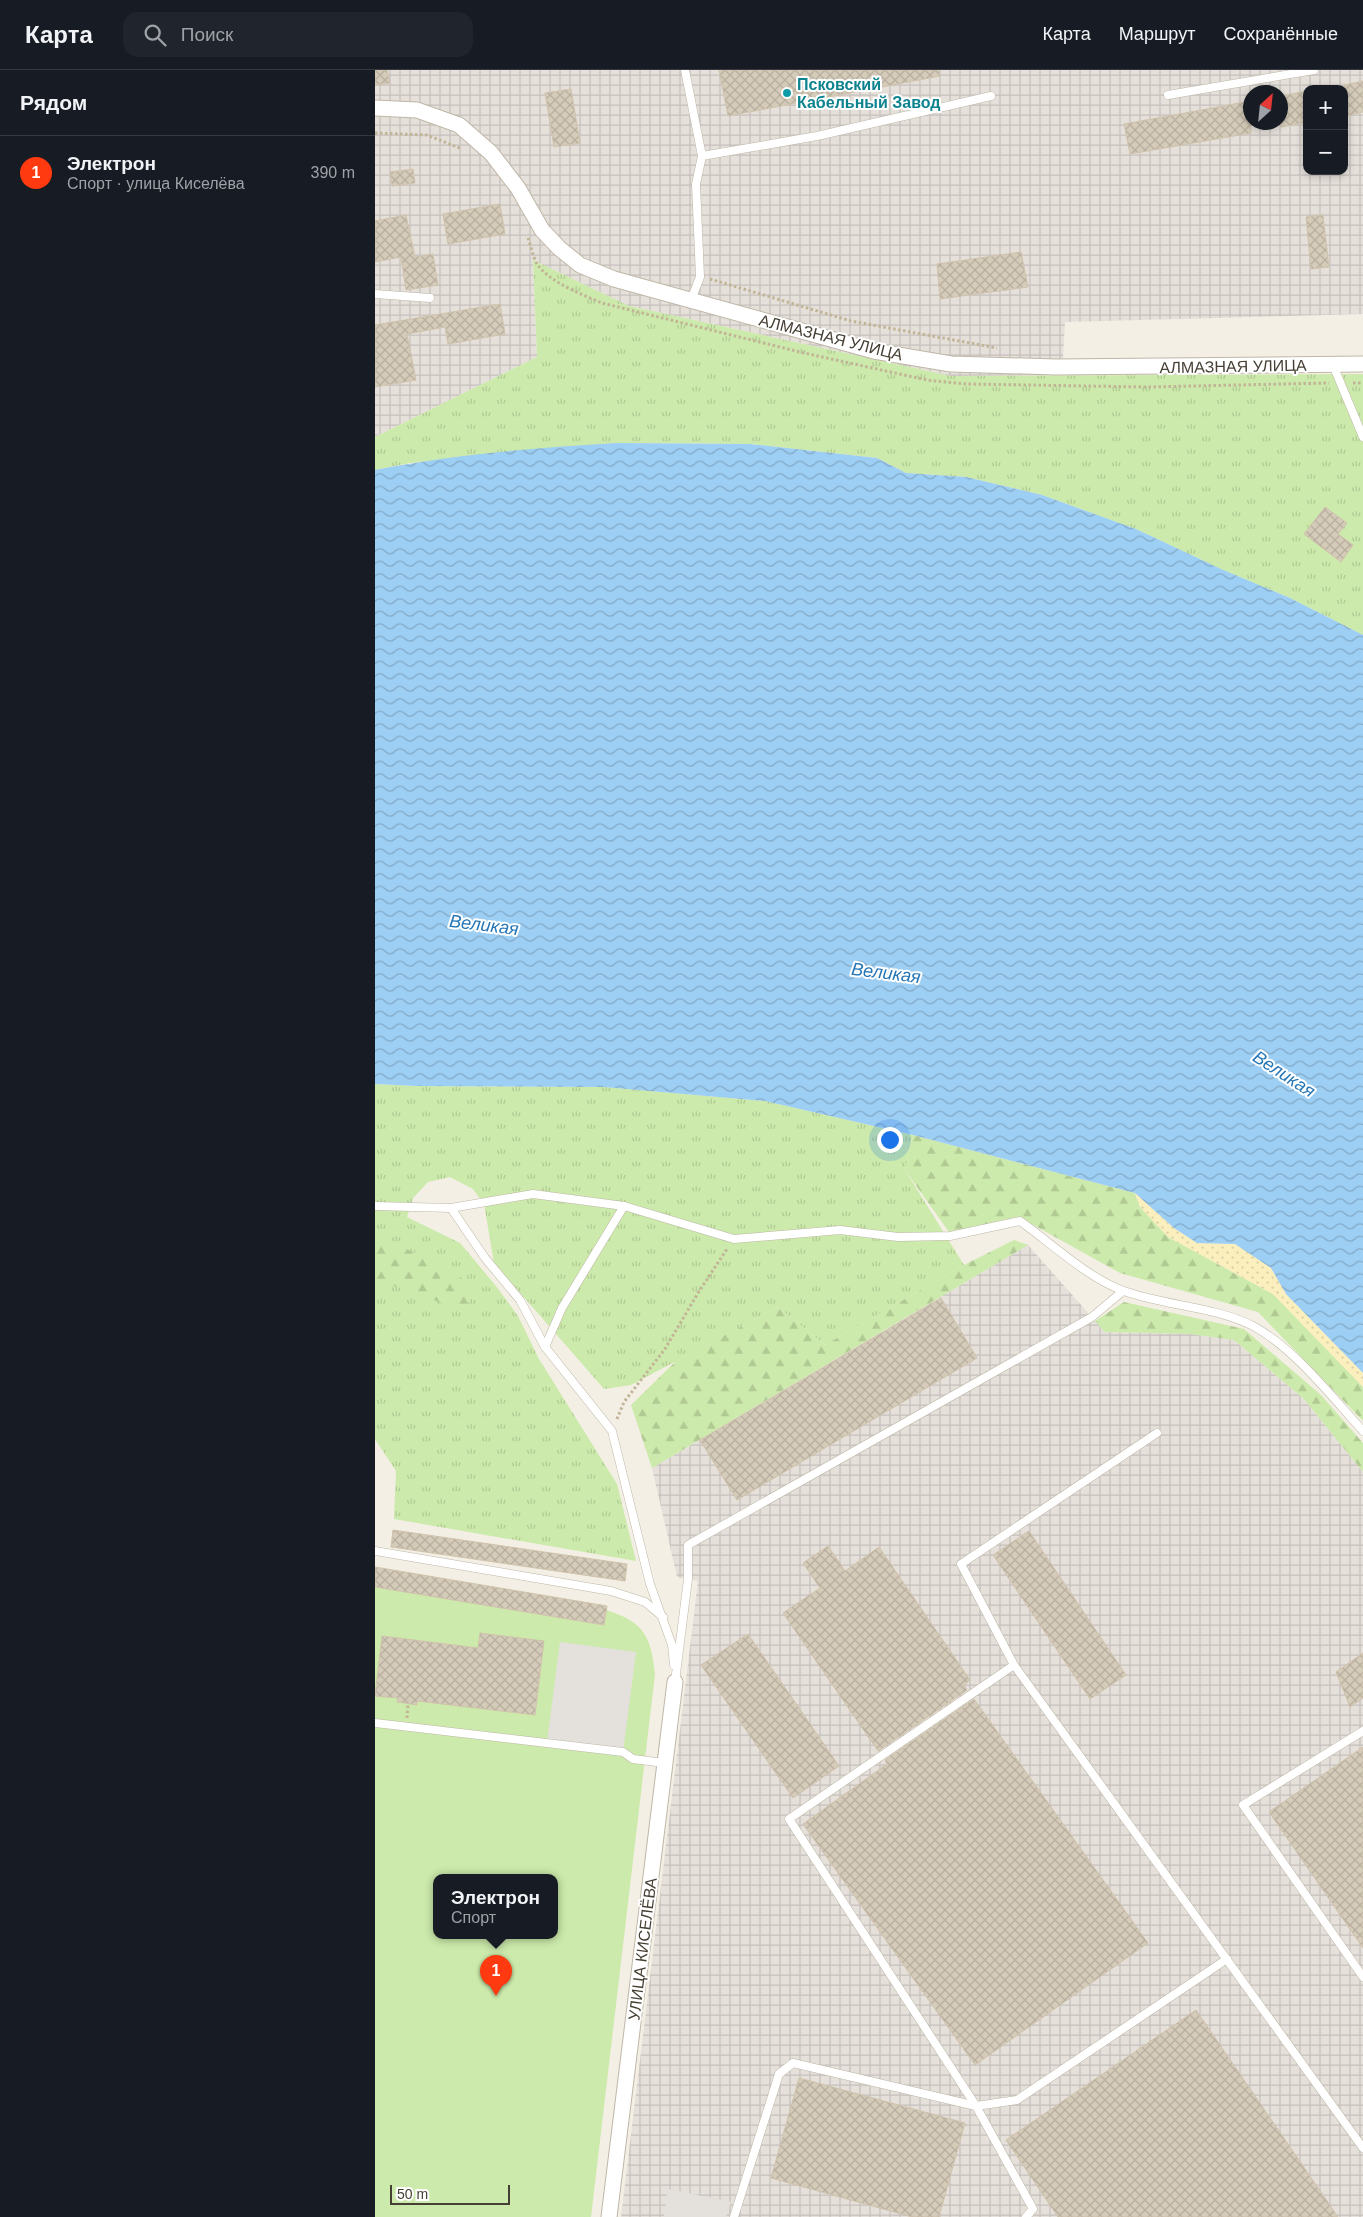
<!DOCTYPE html>
<html lang="ru">
<head>
<meta charset="utf-8">
<style>
  body { margin:0; font-family:Helvetica,sans-serif; background:#20242c; color:#f1f3f6 }
  .controls { position:absolute; right:15px; top:15px; display:grid; overflow:hidden; border-radius:10px; box-shadow:0 2px 8px #0003 }
  .controls button { width:45px; height:45px; display:grid; place-items:center; padding:0; border:0; border-bottom:1px solid #363941; background:#171b24; color:#f1f3f6; font:25px sans-serif }
  .compass { position:absolute; left:868px; top:15px; width:45px; height:45px; border-radius:50%; background:#171b24; box-shadow:0 2px 8px #0003; rotate:27deg }
  .scale { position:absolute; left:15px; bottom:12px; width:120px; box-sizing:border-box; padding-left:5px; border:2px solid #463f34; border-top:0; font-size:14px; line-height:18px; white-space:nowrap; color:#463f34; -webkit-text-stroke:4px #fff; paint-order:stroke }
  .you { position:absolute; left:514px; top:1069px; width:18px; height:18px; margin:-12px; border:4px solid #fff; border-radius:50%; background:#1a73e8; box-shadow:0 0 0 8px #1a73e833 }
  .badge { display:grid; place-items:center; width:32px; height:32px; border-radius:50%; background:#ff3a10; color:#fff; font-size:16px; font-weight:700 }
  .pin { position:absolute; translate:-50% -41px; filter:drop-shadow(0 1px 2px #0008) }
  .pin::after { content:''; position:absolute; top:26px; width:18px; height:15px; background:inherit; clip-path:polygon(0 0,100% 0,50% 100%) }
  .popup { position:absolute; left:58px; top:1804px; width:125px; height:65px; box-sizing:border-box; display:grid; place-content:center; border-radius:10px; background:#171b24; filter:drop-shadow(0 1px 4px #0005); font-size:16px; white-space:nowrap; color:#9ea1a6 }
  .popup b { font-size:19px; color:#f1f3f6 }
  .popup::after { content:''; position:absolute; left:50%; top:100%; margin-left:-10px; border:10px solid transparent; border-top-color:#171b24 }
  .list { margin:0; padding:0; list-style:none }
  h2 { display:flex; justify-content:space-between; align-items:center; height:65px; margin:0; padding:0 20px; font-size:21px }
  h2 small { font-size:16px; font-weight:400; color:#9ea1a6 }
  .list li { display:grid; grid-template-columns:32px 1fr auto; gap:15px; align-items:center; box-sizing:border-box; height:75px; padding:0 20px; border-top:1px solid #363941 }
  .list b { display:block; font-size:19px; white-space:nowrap }
  .list p { margin:0; font-size:16px; white-space:nowrap; color:#9ea1a6 }
  .list em { font-size:16px; font-style:normal; color:#9ea1a6 }
  .icon { flex:none; width:28px; height:28px; fill:none; stroke:currentColor; stroke-width:2; stroke-linecap:round; stroke-linejoin:round }
  .map { position:relative; flex:none; width:988px; height:2147px; overflow:hidden }
  header { display:flex; align-items:center; gap:30px; box-sizing:border-box; height:70px; padding:0 25px; background:#171b24; border-bottom:1px solid #363941 }
  header strong { font-size:24px }
  nav { display:flex; gap:28px; margin-inline-start:auto; font-size:18px }
  .search { width:350px; height:45px; background:#20242c; display:flex; align-items:center; gap:12px; box-sizing:border-box; padding:0 18px; border-radius:15px; color:#9ea1a6; font-size:19px }
  main { display:flex }
  aside { flex:1; background:#171b24 }
  .map>svg:first-child { display:block }
  .industrial { fill:url(#industrial-grid); fill-rule:evenodd }
  .grass { fill:url(#grass-tufts) }
  .forest { fill:url(#forest-firs) }
  .sand { fill:url(#sand-dots) }
  .pitch { fill:#cceaab; fill-rule:evenodd }
  .parking { fill:#e4e1dd }
  .water { fill:url(#water-waves) }
  .building { fill:url(#building-cross-hatch); stroke:#d1c3ac }
  .lines { fill:none; stroke-linecap:round; stroke-linejoin:round }
  .service-casing { stroke:#bfb7a7; stroke-width:9 }
  .minor-casing { stroke:#bfb7a7; stroke-width:17 }
  .path { stroke:#c2b497; stroke-width:3; stroke-dasharray:2.5 2.5; stroke-linecap:butt }
  .service { stroke:#fff; stroke-width:8 }
  .minor { stroke:#fff; stroke-width:15 }
  .culture-dot { fill:#0f9aa8; stroke:#fff; stroke-width:2 }
  .labels { text-anchor:middle; stroke-width:4; stroke-linejoin:round; paint-order:stroke }
  .culture-label { font-size:16px; font-weight:bold; fill:#0d838f; stroke:#fff; text-anchor:start }
  .street-label { font-size:16px; fill:#463f34; stroke:#fff }
  .water-label { font-size:18px; font-style:italic; fill:#2777b7; stroke:#fff }
</style>
</head>
<body>
<header>
<strong>Карта</strong>
<div class="search"><svg class="icon" aria-label="search" viewBox="0 0 24 24"><circle cx="10" cy="10" r="6"/><path d="M15 15l6 6"/></svg>Поиск</div>
<nav><a>Карта</a><a>Маршрут</a><a>Сохранённые</a></nav>
</header>
<main>
<aside>
<h2>Рядом<small></small></h2>
<ul class="list">
<li><span class="badge">1</span><div><b>Электрон</b><p>Спорт · улица Киселёва</p></div><em>390 m</em></li>
</ul>
</aside>
<div class="map">
<svg width="988" height="2147" viewBox="0 0 988 2147">
  <defs>
    <pattern id="industrial-grid" width="8" height="8" patternUnits="userSpaceOnUse" patternTransform="scale(1.25)"><rect width="8" height="8" fill="#e5e0da"/><path d="M0 4h8M4 0v8" fill="none" stroke="#c6c1bc"/></pattern>
    <pattern id="grass-tufts" width="24" height="20" patternUnits="userSpaceOnUse" patternTransform="scale(1.25)"><rect width="24" height="20" fill="#cceaab"/><path d="M3 7l-1-3M5 7V3M7 7l1-3M15 17l-1-3M17 17v-4M19 17l1-3" fill="none" stroke="#b1ca94"/></pattern>
    <pattern id="forest-firs" width="22" height="20" patternUnits="userSpaceOnUse" patternTransform="scale(1.25)"><rect width="22" height="20" fill="#cceaab"/><path d="M5 1l3.5 6h-7zM16 11l3.5 6h-7z" fill="#b1ca94"/></pattern>
    <pattern id="sand-dots" width="8" height="8" patternUnits="userSpaceOnUse" patternTransform="scale(1.25)"><rect width="8" height="8" fill="#faefbd"/><path d="M2 2h.1M6 6h.1" fill="none" stroke="#d8cea3" stroke-width="1.8" stroke-linecap="round"/></pattern>
    <pattern id="water-waves" width="16" height="10" patternUnits="userSpaceOnUse" patternTransform="scale(1.25)"><rect width="16" height="10" fill="#9dcef4"/><path d="M0 5q4-4 8 0t8 0" fill="none" stroke="#82a9c6"/></pattern>
    <pattern id="building-cross-hatch" width="8" height="8" patternUnits="userSpaceOnUse" patternTransform="scale(1.25)"><rect width="8" height="8" fill="#d5cbb9"/><path d="M0 0l8 8M0 8l8-8" fill="none" stroke="#b8afa0"/></pattern>
  </defs>
  <rect width="100%" height="100%" fill="#f3efe4"/>
  <g class="industrial">
    <path d="M0,0H988V244L690,252L687,305L576,306L254,236L158,190L162,287L0,367ZM932,19H969V101H932ZM876,22H906V52H876Z"/>
    <polygon points="653,1175 730,1262 815,1264 859,1270 929,1329 988,1402 988,2147 246,2147 323,1511 302,1507 277,1398"/>
  </g>
  <g class="grass">
    <polygon points="158,190 254,236 576,306 988,304 988,565 915,528 846,499 761,459 667,425 591,407 531,403 502,388 375,374 241,373 35,393 0,400 0,367 162,287"/>
    <polygon points="0,1014 41,1016 230,1017 390,1031 538,1065 530,1100 589,1195 450,1275 403,1237 256,1315 229,1319 119,1193 109,1134 98,1119 75,1107 53,1112 38,1128 32,1147 85,1173 121,1216 143,1246 164,1289 242,1414 261,1491 19,1449 21,1401 0,1369"/>
  </g>
  <g class="forest">
    <polygon points="538,1065 760,1123 765,1137 793,1167 898,1224 988,1317 988,1351 883,1242 745,1203 644,1147 574,1162 530,1100"/>
    <polygon points="0,1164 78,1201 92,1213 97,1228 87,1240 79,1239 30,1217 14,1216 0,1230"/>
    <polygon points="639,1170 653,1175 277,1398 256,1335 301,1291 403,1237 450,1275 589,1195"/>
    <polygon points="749,1232 869,1259 946,1325 988,1373 988,1402 929,1329 859,1270 815,1264 730,1262 720,1251"/>
  </g>
  <polygon class="sand" points="760,1123 799,1158 822,1173 860,1174 897,1198 911,1224 988,1303 988,1317 898,1224 793,1167 765,1137"/>
  <path class="pitch" d="M0,1517L228,1555L231,1540C269,1552 276,1566 280,1604L216,2147H0ZM62,1807H180V1865H62Z"/>
  <g class="parking">
    <polygon points="185,1572 261,1582 248,1682 172,1672"/>
    <polygon points="293,2119 356,2132 351,2147 289,2147"/>
  </g>
  <path class="water" d="M241,373L375,374L502,388L531,403L591,407L667,425L761,459L846,499L915,528L988,565V1303L911,1224L896,1198L860,1174L822,1173L799,1158L760,1123L538,1065L390,1031L229,1017L41,1016L0,1014V400C80,384 160,378 241,373Z"/>
  <g class="building">
    <polygon points="0,0 12,0 15,13 0,15"/>
    <polygon points="344,0 564,0 565,6 353,46"/>
    <polygon points="988,11 988,42 969,46 969,15"/>
    <polygon points="196,19 205,73 179,77 170,23"/>
    <polygon points="932,21 932,52 906,57 906,26"/>
    <polygon points="876,31 876,63 755,84 749,54"/>
    <polygon points="38,99 40,113 17,116 15,102"/>
    <polygon points="125,134 130,164 73,174 68,144"/>
    <polygon points="31,145 40,187 58,184 63,215 31,220 26,187 0,192 0,151"/>
    <polygon points="948,145 954,197 936,199 931,147"/>
    <polygon points="646,182 653,217 565,229 562,194"/>
    <polygon points="125,234 130,264 73,274 70,257 32,264 41,310 0,317 0,255"/>
    <polygon points="950,437 972,453 963,464 978,475 966,492 929,464"/>
    <polygon points="566,1228 602,1288 362,1430 325,1370"/>
    <polygon points="18,1460 252,1494 250,1511 16,1477"/>
    <polygon points="654,1461 751,1605 715,1629 618,1485"/>
    <polygon points="453,1476 470,1501 504,1477 595,1610 589,1615 592,1620 503,1681 408,1543 445,1518 428,1493"/>
    <polygon points="0,1497 232,1536 229,1555 0,1517"/>
    <polygon points="105,1563 169,1571 160,1645 42,1631 42,1635 22,1632 23,1628 0,1626 7,1566 103,1578"/>
    <polygon points="373,1564 464,1696 418,1728 326,1595"/>
    <polygon points="988,1583 988,1628 975,1637 961,1602"/>
    <polygon points="599,1629 773,1873 600,1995 428,1754 512,1694 510,1690"/>
    <polygon points="988,1677 988,1878 894,1742"/>
    <polygon points="821,1940 963,2147 683,2147 631,2070"/>
    <polygon points="424,2008 590,2053 564,2147 537,2147 396,2108"/>
  </g>
  <g class="lines">
    <defs>
      <g id="service">
        <polyline points="310,0 327,86"/>
        <polyline points="793,25 939,0"/>
        <polyline points="0,224 55,228"/>
        <polyline points="316,230 325,207 321,114 327,86 442,66 616,26"/>
        <polyline points="958,295 988,367"/>
        <path d="M0,1136L76,1138L158,1124L249,1136L359,1169L465,1160L523,1167L575,1166L645,1151C676,1173 714,1209 749,1221C790,1236 838,1236 878,1256C918,1277 957,1327 988,1361"/>
        <polyline points="76,1138 110,1188 145,1230 170,1277 237,1361 275,1514 297,1575 299,1595"/>
        <polyline points="170,1277 187,1238 249,1136"/>
        <polyline points="0,1481 236,1521 270,1532 288,1547"/>
        <polyline points="639,1595 586,1494 782,1363"/>
        <polyline points="300,1612 313,1509 313,1475 717,1247 748,1221"/>
        <polyline points="0,1653 248,1682 258,1689 289,1693"/>
        <polyline points="988,1661 868,1735 988,1907"/>
        <polyline points="359,2147 404,2004 418,1993 601,2036 642,2030 852,1889"/>
        <polyline points="651,2147 658,2139 601,2036 414,1749 639,1595 988,2078"/>
      </g>
      <g id="minor">
        <polyline points="0,38 42,40 84,55 116,83 143,118 167,160 184,178 205,195 239,209 499,281 576,294 681,297 988,294"/>
        <polyline points="234,2147 300,1612"/>
      </g>
    </defs>
    <use href="#service" class="service-casing"/>
    <use href="#minor" class="minor-casing"/>
    <g class="path">
      <polyline points="0,63 52,65 87,79"/>
      <path d="M153,168C156,176 158,187 162,194C174,212 208,225 227,233L429,283L552,310L592,314L773,317L954,313"/>
      <polyline points="335,209 476,251 622,278"/>
      <polyline points="978,313 988,313"/>
      <polyline points="242,1349 249,1332 290,1279 323,1223 352,1179"/>
      <polyline points="32,1648 33,1634"/>
    </g>
    <use href="#service" class="service"/>
    <use href="#minor" class="minor"/>
  </g>
  <circle class="culture-dot" cx="412" cy="23" r="5"/>
  <g class="labels">
    <g class="culture-label">
      <text x="422" y="20">Псковский<tspan x="422" dy="18">Кабельный Завод</tspan></text>
    </g>
    <g class="street-label">
      <text transform="translate(456 267) rotate(14)" y="6">АЛМАЗНАЯ УЛИЦА</text>
      <text transform="translate(858 296) rotate(-1)" y="6">АЛМАЗНАЯ УЛИЦА</text>
      <text transform="translate(267 1879) rotate(-83)" y="6">УЛИЦА КИСЕЛЁВА</text>
    </g>
    <g class="water-label">
      <text transform="translate(109 855) rotate(7)" y="6">Великая</text>
      <text transform="translate(511 903) rotate(7)" y="6">Великая</text>
      <text transform="translate(909 1004) rotate(33)" y="6">Великая</text>
    </g>
  </g>
</svg>
<div class="controls">
<button>+</button>
<button>−</button>
</div>
<svg class="compass" viewBox="-18 -18 36 36"><path d="M0-13l5 13h-10z" fill="#e53935"/><path d="M0 13l5-13h-10z" fill="#9ea1a6"/></svg>
<div class="scale">50 m</div>
<div class="you"></div>
<div class="pin badge" style="left:121px;top:1926px">1</div>
<div class="popup"><b>Электрон</b>Спорт</div>
</div>
</main>
</body>
</html>
